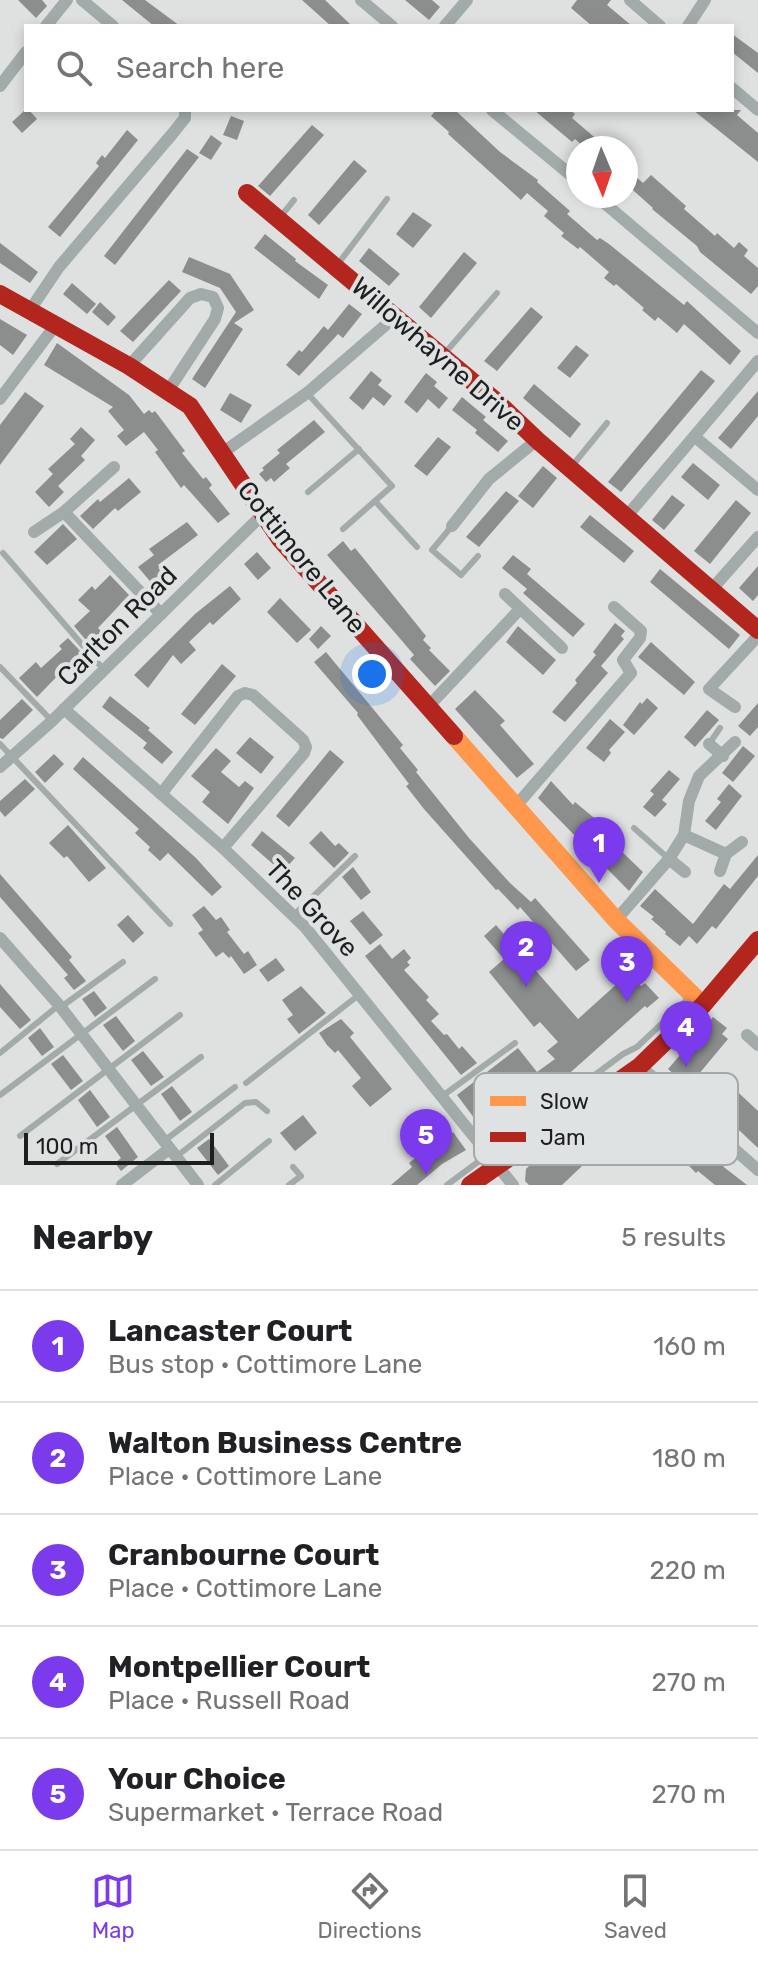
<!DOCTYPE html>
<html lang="en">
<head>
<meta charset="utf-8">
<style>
  body { margin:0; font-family:Rubik,sans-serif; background:#f2f2f2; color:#202124 }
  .compass { position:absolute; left:566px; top:136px; width:72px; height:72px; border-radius:50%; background:#fff; box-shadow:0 4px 12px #0003; rotate:178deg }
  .scale { position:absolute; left:24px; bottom:20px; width:190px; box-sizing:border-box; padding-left:8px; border:4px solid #1d1f1e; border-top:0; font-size:22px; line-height:28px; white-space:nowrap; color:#1d1f1e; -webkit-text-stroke:6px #dee2e2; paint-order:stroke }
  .you { position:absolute; left:372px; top:674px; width:28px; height:28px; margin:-20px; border:6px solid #fff; border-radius:50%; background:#1a73e8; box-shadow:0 0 0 12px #1a73e833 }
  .badge { display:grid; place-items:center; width:52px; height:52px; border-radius:50%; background:#7c3aed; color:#fff; font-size:26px; font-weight:700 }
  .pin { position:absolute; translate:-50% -66px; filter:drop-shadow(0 2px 4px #0008) }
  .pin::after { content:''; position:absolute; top:42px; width:28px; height:24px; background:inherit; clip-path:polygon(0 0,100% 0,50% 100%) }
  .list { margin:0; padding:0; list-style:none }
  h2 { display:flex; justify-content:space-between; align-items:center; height:104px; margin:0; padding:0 32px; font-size:34px }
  h2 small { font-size:26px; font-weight:400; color:#757577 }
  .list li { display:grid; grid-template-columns:52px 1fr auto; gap:24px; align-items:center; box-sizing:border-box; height:112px; padding:0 32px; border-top:2px solid #e0e0e0 }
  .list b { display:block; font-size:30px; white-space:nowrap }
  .list p { margin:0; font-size:26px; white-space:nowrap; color:#757577 }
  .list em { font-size:26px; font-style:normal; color:#757577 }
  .icon { flex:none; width:44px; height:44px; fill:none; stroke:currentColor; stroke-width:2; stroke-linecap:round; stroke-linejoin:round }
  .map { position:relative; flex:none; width:758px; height:1185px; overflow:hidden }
  .search { position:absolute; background:#fff; box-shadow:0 4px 12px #0003; left:24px; right:24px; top:24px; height:88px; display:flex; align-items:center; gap:20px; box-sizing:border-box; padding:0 28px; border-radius:0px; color:#757577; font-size:30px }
  .sheet { height:664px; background:#fff }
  nav { display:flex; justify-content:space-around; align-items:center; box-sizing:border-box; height:112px; border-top:2px solid #e0e0e0; background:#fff; font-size:22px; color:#757577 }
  nav a { display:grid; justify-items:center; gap:4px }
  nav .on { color:#7c3aed }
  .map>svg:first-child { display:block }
  .building { fill:#8c8e8e }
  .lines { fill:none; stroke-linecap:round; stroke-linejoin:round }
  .lane { stroke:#a2aaaa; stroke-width:6 }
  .street { stroke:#a2aaaa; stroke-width:12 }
  .slow { stroke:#ff974d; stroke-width:18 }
  .jam { stroke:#b3261e; stroke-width:18 }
  .labels { text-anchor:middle; stroke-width:8; stroke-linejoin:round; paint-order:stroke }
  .street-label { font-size:26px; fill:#1d1f1e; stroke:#dee2e2 }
  .key { fill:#dee2e2; stroke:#a4a8a7; stroke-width:2 }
  .key-label { font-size:22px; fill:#1d1f1e }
</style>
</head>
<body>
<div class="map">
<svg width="758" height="1185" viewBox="0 0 758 1185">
  <rect width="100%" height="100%" fill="#dfe1e1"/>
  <g class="building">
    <polygon points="18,0 42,0 47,6 36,18"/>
    <polygon points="122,0 145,0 180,26 154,26"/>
    <polygon points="302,0 325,0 352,26 331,26"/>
    <polygon points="405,0 432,0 440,7 429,20"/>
    <polygon points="577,0 611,0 607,5 632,26 592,26 571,8"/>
    <polygon points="732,34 758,53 758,73 732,52"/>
    <polygon points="25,110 29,110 37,119 22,133 12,122"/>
    <polygon points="436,110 455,110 500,152 538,180 537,182 570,211 567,214 597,240 600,238 609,244 684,305 687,301 741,351 730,365 684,324 677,333 658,317 655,321 642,310 644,308 616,284 614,286 604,278 609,272 580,247 578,249 561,236 564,233 544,216 548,211 527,193 521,200 448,134 449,132 431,116"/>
    <polygon points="534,110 570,110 575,114 572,118 607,148 585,148 575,139 572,142"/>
    <polygon points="693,110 741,110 737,115 758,133 758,162"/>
    <polygon points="231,116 244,121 237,140 223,135"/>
    <polygon points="312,125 324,135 270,196 258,186"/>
    <polygon points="127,130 138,140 60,237 48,227 99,166 96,163 102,155 105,158"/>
    <polygon points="211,135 222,143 211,160 199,153"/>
    <polygon points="187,149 199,157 115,265 104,256"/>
    <polygon points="354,160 367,171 319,225 308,215"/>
    <polygon points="626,168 643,183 651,175 686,206 684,209 715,236 717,233 734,248 739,242 748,250 744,256 758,268 758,286 751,294 700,252 697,246 652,209 653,208 626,184"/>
    <polygon points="413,212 432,225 413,248 396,234"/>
    <polygon points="265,234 296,259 295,261 328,285 319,299 254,248"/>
    <polygon points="0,243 38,272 30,283 0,263"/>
    <polygon points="369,248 400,274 389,286 359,261"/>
    <polygon points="464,252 477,263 431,318 419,307"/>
    <polygon points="189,257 230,274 254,310 234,323 243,329 205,388 192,379 236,312 220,288 182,272"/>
    <polygon points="169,280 181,291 133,342 120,331"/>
    <polygon points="72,283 96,304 87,314 63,294"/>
    <polygon points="100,302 116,317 108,326 92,312"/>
    <polygon points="349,304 362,314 343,338 338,334 299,376 286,365 299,350 302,352 324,326 328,330"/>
    <polygon points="531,307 543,317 497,371 484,361"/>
    <polygon points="0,319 27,335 13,355 0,345"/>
    <polygon points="57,343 129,395 144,414 149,410 152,413 155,411 185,451 182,453 203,479 206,477 212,485 209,488 230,514 218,523 184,485 181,488 155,452 158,450 144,432 126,446 117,436 124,430 108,411 113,407 44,365"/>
    <polygon points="576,345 589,355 570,378 557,368"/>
    <polygon points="701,370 715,381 621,492 608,482"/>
    <polygon points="371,371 382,380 378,385 392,396 384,406 373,397 363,410 349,398"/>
    <polygon points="426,373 437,382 434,386 448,398 439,409 428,399 417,413 404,402"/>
    <polygon points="534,384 581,424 570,438 523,398"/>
    <polygon points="758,391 758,416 731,449 718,438"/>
    <polygon points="25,392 44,406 0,465 0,425"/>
    <polygon points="230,393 252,405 241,423 220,410"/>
    <polygon points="462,397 486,417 483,420 508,441 498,452 475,433 477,430 452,410"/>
    <polygon points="314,420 325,432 286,464 290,468 274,482 271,478 266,482 259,474 264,470 262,468 280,453 277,450"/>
    <polygon points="81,427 95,440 81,456 85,460 58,486 64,492 49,507 35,492 53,474 48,469 75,444 70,439"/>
    <polygon points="438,437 451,447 427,476 414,466"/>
    <polygon points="693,463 720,485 708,500 681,477"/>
    <polygon points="543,466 557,478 533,508 518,496"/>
    <polygon points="129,478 141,492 118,511 115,508 93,529 80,516 98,499 100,502"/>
    <polygon points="506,491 519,501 479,547 466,537"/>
    <polygon points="672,495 685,505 664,530 652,520"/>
    <polygon points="736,500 751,513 710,564 694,551"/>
    <polygon points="590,515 634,551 624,563 580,527"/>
    <polygon points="187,522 198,535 158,565 163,571 160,574 163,579 154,586 138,567 154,555 149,549"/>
    <polygon points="63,524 77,539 47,565 34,552"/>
    <polygon points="343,541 351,551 355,548 364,559 426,636 423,640 431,648 429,650 450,671 435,686 410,659 414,655 397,635 327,555"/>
    <polygon points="257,552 271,568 258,580 244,564"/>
    <polygon points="513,555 531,569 527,574 585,624 573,637 523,593 527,589 502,568"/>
    <polygon points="758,566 758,595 753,601 739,588"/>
    <polygon points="660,569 740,635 729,649 650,582"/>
    <polygon points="110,575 129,595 98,628 103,633 90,645 74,626 90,611 78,600 92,586 95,590"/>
    <polygon points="230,586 241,599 213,625 210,622 189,642 196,650 181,664 173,655 148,688 134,675 195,614"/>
    <polygon points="280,598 311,630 297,643 267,612"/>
    <polygon points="615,623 625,631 621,636 624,639 601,666 608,673 565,722 552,712 577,683 575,680 596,655 593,652"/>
    <polygon points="321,626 331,636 318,649 309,639"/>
    <polygon points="518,626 556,660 543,675 506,642"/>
    <polygon points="68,638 83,654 72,661 37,697 19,678 36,662 41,668 62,649 59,646"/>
    <polygon points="651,642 695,682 684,695 638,657"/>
    <polygon points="326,652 403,745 400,748 418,770 416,772 469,838 510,883 531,902 535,898 590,960 576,971 520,907 518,910 498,889 496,890 424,809 406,786 409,784 357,715 358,713 314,662"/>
    <polygon points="222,664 236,676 195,725 181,714"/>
    <polygon points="475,690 505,721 500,725 534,764 517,778 455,709"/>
    <polygon points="110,696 150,728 148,730 173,752 162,764 143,748 147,743 102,707"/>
    <polygon points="647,698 658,708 634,735 623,725 640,702 642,704"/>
    <polygon points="22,699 33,710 3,739 0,738 0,720"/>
    <polygon points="758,703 758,727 750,736 738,726"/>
    <polygon points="707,710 719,720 695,747 684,737"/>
    <polygon points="610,719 625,732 609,750 611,753 604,762 586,748"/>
    <polygon points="250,737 274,757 261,774 236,753"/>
    <polygon points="743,746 755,756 733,782 722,773"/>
    <polygon points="216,748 231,761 221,772 239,787 245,781 254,788 228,824 202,802 210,792 191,776"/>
    <polygon points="330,750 344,762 289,827 276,816"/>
    <polygon points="54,754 64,764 45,783 35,772"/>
    <polygon points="83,757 196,858 222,887 212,896 168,853 160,861 148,850 150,847 135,833 139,829 73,769"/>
    <polygon points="669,770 680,779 662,800 667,804 655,817 643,807 654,794 650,791"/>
    <polygon points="25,779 35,789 5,817 0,811 0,801"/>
    <polygon points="551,781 573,805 575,802 599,822 591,832 613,850 616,846 643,872 629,891 538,798"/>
    <polygon points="729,784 742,796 716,830 705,821 721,802 717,799"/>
    <polygon points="68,825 106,868 89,882 67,856 64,858 49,843"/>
    <polygon points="262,831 295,858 282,872 251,845"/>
    <polygon points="321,831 335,846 339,843 349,853 334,868 309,843"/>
    <polygon points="758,855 758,876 716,929 712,926 697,944 689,936 680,946 665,934 666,932 651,919 654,917 640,906 655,889 693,924 724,884 730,889"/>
    <polygon points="353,867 371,892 361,900 342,877"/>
    <polygon points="0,874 72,957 69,960 86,981 74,990 64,978 68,975 0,897"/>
    <polygon points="204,906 216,920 221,917 230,930 227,932 244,954 248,951 257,965 244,974 231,956 229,958 223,952 216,957 198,933 203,930 192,915"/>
    <polygon points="363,911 383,935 370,945 350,921"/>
    <polygon points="128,915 144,933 133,943 117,925"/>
    <polygon points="496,925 578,1019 629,973 641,986 645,983 659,998 647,1008 645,1006 572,1071 486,1134 457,1095 518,1048 537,1072 555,1059 547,1051 558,1042 540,1022 534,1027 489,972 504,959 484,936"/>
    <polygon points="380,944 392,959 404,949 411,958 407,962 410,965 404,970 429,997 426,1000 439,1014 431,1021 444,1035 447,1034 459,1049 462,1046 477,1063 461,1075 365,956"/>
    <polygon points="276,958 285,970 268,982 259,970"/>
    <polygon points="0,984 31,1020 20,1029 0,1007"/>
    <polygon points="301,986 326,1013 299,1034 287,1019 293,1015 282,1000"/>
    <polygon points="94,991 107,1008 95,1017 82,999"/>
    <polygon points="116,1016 135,1041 123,1051 103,1025"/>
    <polygon points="713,1017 727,1028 722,1034 728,1039 688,1087 668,1069"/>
    <polygon points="341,1019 354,1033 350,1037 392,1089 370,1107 352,1086 361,1078 338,1050 335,1053 327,1045 319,1033"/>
    <polygon points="40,1028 54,1047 42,1056 28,1038"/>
    <polygon points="143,1051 164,1077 151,1086 131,1060"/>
    <polygon points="63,1055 83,1081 71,1090 51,1064"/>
    <polygon points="727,1082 758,1111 758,1148 725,1117 723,1118 716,1112 709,1102"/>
    <polygon points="172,1086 192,1112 180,1121 161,1094"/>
    <polygon points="635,1087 641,1087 670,1117 657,1131 637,1111 612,1136 616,1139 612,1143 626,1156 617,1166 599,1150 562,1185 529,1185 525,1181 526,1169 530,1165 537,1159 539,1161 559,1144 563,1148 578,1132 582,1136 616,1101 618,1103"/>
    <polygon points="90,1090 110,1117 97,1127 78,1100"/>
    <polygon points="303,1115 317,1133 295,1151 280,1133"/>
    <polygon points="680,1124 725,1168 747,1185 715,1185 698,1171 696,1173 673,1150 676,1146 668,1137"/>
    <polygon points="117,1127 138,1157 121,1171 115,1163 121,1158 105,1136"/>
    <polygon points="453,1132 466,1150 442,1164 417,1185 391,1185 412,1167 409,1163 426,1150 430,1155 448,1141 446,1138"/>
    <polygon points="209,1139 229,1166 218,1175 197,1148"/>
  </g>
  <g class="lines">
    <g class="lane">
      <polyline points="281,216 294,200"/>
      <polyline points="338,264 387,199"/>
      <polyline points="445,353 497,293"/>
      <polyline points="307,393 392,486 343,529"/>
      <polyline points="572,466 607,423"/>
      <polyline points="308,492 359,449"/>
      <polyline points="375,501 417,547"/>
      <polyline points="452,526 432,550 461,575 478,556"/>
      <polyline points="3,553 104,670"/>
      <polyline points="0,667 52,721"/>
      <polyline points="0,744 170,924"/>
      <polyline points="709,744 720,728"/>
      <polyline points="634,828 669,859"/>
      <polyline points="294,915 355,856"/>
      <polyline points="61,1007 123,962"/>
      <polyline points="0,1053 59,1005"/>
      <polyline points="246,1083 360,994"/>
      <polyline points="0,1095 155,979"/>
      <polyline points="441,1097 515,1043"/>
      <polyline points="20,1136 180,1015"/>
      <polyline points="632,1137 648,1150 687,1107"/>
      <polyline points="164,1141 235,1087"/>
      <polyline points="177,1156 245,1103 256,1102 267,1111"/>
      <polyline points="57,1164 201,1057"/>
      <polyline points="215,1185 269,1141"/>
      <polyline points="289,1185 301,1176 293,1167"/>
      <polyline points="447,1185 623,1054 637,1047 690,997"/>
    </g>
    <g class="street">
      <polyline points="82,0 113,26"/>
      <polyline points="361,0 392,26"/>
      <polyline points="630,0 660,26"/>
      <polyline points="46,26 67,0"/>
      <polyline points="445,26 467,0"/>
      <polyline points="688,26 705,0"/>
      <polyline points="0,86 26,52"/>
      <polyline points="732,88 758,110"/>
      <polyline points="492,110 578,181"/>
      <polyline points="596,196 758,333"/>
      <polyline points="30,310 59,267 173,133 185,118 185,110"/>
      <polyline points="129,366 190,298 201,294 213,297 218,308 215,319 168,391"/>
      <polyline points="0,399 57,323"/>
      <polyline points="695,437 758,490"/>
      <polyline points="222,453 307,393 396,316"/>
      <polyline points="64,512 161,614"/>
      <polyline points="626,517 758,361"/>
      <polyline points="452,526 489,479 537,440"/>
      <polyline points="34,532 64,512 114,467"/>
      <polyline points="712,589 758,537"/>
      <polyline points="505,594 562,648"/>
      <polyline points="735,707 709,689 758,636"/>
      <polyline points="427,708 520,609"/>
      <polyline points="64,709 223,848 305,927 513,1185"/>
      <polyline points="709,744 723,756"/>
      <polyline points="0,767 52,721 262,515"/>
      <polyline points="161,794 238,696 245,693 253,695 303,740 306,747 304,753 223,848"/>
      <polyline points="515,807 631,673 623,660 640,638 641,631 614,607"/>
      <polyline points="684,835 726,854"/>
      <polyline points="669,859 685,872"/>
      <polyline points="720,871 726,854 742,842"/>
      <polyline points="616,920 669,859 684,835 689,801 699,776 735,742"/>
      <polyline points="0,938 59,1005 198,1185"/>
      <polyline points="747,1035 758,1045"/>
      <polyline points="640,1066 758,1170"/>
      <polyline points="122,1185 169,1149"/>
    </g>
    <polyline class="slow" points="454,736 616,920 703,1005"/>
    <g class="jam">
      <polyline points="247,193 497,402 537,440 758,630"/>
      <polyline points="0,294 129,366 190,406 280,539 454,736"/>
      <polyline points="470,1185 640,1066 703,1005 758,940"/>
    </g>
  </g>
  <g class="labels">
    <g class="street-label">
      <text transform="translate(438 354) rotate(41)" y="9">Willowhayne Drive</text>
      <text transform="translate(302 557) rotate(51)" y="9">Cottimore Lane</text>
      <text transform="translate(117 626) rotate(-45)" y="9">Carlton Road</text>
      <text transform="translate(312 908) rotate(47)" y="9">The Grove</text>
    </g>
  </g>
  <rect x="474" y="1073" width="264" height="92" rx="12" class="key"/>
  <rect x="490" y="1096" width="36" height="10" fill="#ff974d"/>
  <rect x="490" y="1132" width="36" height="10" fill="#b3261e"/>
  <g class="key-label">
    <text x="540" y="1109">Slow</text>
    <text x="540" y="1145">Jam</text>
  </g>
</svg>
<svg class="compass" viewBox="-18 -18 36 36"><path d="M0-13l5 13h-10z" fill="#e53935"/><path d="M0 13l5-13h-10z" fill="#757577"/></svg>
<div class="scale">100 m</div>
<div class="you"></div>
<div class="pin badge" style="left:599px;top:883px">1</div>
<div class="pin badge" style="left:526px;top:987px">2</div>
<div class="pin badge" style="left:627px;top:1002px">3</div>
<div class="pin badge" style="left:686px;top:1067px">4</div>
<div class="pin badge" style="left:426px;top:1175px">5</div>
<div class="search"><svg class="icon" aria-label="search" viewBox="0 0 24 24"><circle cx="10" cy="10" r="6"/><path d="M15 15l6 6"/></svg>Search here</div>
</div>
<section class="sheet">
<h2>Nearby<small>5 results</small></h2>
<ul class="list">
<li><span class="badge">1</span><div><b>Lancaster Court</b><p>Bus stop · Cottimore Lane</p></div><em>160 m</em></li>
<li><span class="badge">2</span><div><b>Walton Business Centre</b><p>Place · Cottimore Lane</p></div><em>180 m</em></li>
<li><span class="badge">3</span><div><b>Cranbourne Court</b><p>Place · Cottimore Lane</p></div><em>220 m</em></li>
<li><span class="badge">4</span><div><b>Montpellier Court</b><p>Place · Russell Road</p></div><em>270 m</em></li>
<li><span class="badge">5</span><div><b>Your Choice</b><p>Supermarket · Terrace Road</p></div><em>270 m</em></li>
</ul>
</section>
<nav>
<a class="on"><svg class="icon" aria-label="map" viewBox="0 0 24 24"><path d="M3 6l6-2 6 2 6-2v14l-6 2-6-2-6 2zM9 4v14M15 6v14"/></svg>Map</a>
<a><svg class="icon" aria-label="directions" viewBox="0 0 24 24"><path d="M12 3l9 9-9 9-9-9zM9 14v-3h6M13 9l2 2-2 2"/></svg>Directions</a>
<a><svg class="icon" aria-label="saved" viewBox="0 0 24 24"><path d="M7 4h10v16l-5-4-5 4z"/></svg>Saved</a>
</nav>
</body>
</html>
